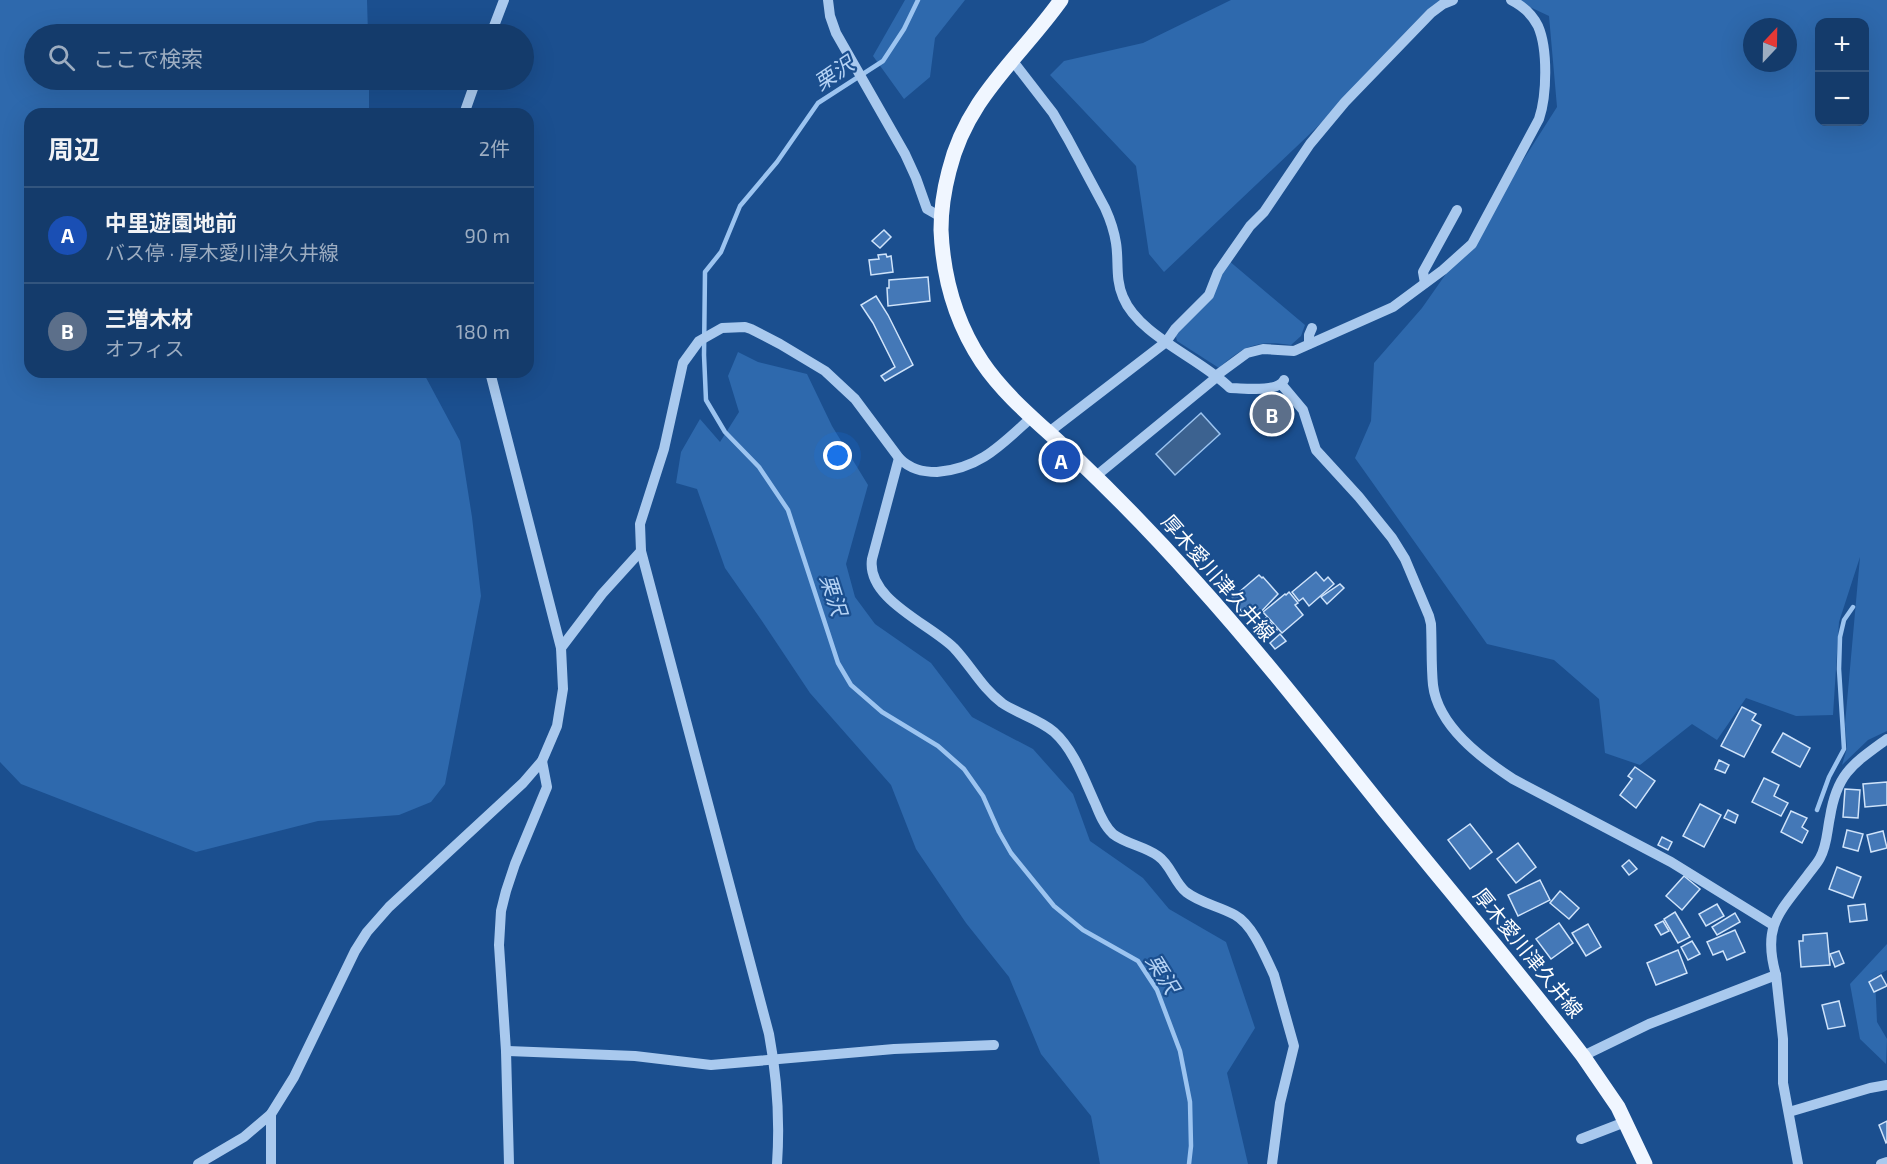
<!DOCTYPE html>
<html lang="ja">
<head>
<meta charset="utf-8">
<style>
  body { margin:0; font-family:"Exo 2","Noto Sans JP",sans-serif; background:#214673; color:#f1f3f6 }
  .controls { position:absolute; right:18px; top:18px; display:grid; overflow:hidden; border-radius:12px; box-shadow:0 6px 24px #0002 }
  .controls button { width:54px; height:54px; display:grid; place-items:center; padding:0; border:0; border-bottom:2px solid #33557e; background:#143b6b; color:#f1f3f6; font:30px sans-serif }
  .compass { position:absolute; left:1743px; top:18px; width:54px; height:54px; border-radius:50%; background:#143b6b; box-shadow:0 6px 24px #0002; rotate:22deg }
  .you { position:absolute; left:838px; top:456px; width:21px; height:21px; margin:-15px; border:4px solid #fff; border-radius:50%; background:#1a73e8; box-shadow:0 0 0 9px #1a73e833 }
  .badge { display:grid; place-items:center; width:39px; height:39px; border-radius:50%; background:#ffd166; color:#fff; font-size:20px; font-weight:700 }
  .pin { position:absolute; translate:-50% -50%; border:3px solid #fff; box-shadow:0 2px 6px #0006 }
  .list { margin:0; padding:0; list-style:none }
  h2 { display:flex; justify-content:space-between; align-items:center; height:78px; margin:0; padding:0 24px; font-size:26px }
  h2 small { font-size:20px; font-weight:400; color:#9dadc1 }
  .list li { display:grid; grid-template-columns:39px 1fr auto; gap:18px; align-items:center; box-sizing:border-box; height:96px; padding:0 24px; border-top:2px solid #33557e }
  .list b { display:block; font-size:22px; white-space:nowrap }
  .list p { margin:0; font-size:20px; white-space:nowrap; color:#9dadc1 }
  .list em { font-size:20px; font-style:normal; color:#9dadc1 }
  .icon { flex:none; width:33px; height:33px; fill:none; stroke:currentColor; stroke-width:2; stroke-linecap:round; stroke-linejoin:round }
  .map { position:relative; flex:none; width:1887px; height:1164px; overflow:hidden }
  .search { position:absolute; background:#143b6b; box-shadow:0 6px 24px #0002; left:24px; top:24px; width:510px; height:66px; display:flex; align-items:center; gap:15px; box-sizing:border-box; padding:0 21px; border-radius:33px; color:#9dadc1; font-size:22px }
  .panel { position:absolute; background:#143b6b; box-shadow:0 6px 24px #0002; left:24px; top:108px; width:510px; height:270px; border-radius:18px }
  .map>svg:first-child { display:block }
  .green { fill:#2e69ad; fill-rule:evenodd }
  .water { fill:#3c6290; stroke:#9cc4f0; stroke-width:1.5 }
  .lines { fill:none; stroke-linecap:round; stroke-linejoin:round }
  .stream { stroke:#9cc4f0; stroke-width:4.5 }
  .building { fill:#4478b7; stroke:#cfe3fa; stroke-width:1.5 }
  .minor { stroke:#a9c9ee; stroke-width:10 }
  .major { stroke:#f0f6ff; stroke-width:15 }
  .labels { text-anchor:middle; stroke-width:4.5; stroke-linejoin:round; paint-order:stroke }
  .street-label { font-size:20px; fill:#fff; stroke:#1b4f8f }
  .water-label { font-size:21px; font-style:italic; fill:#b5d3f5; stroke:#1b4f8f }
</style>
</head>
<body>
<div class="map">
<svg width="1887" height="1164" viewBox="0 0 1887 1164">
  <rect width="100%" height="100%" fill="#1b4f8f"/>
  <g class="green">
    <polygon points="0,0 367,0 368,34 34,34 34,80 369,80 369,114 30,114 30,372 423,372 460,441 472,517 481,596 445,784 431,802 399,815 318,821 196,852 21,784 0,762"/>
    <polygon points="905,0 965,0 935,38 930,77 904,99 873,56"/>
    <polygon points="1231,0 1444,0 1314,130 1164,272 1149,254 1136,166 1050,75 1064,61 1143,43"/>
    <path d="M1515,0H1887V731L1868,740L1842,765L1847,748L1845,724L1860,557L1839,622L1833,715L1796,716L1746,698L1717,740L1692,724L1640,765L1605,753L1599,699L1554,660L1487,644L1355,458L1371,421L1374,363L1422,308L1495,204L1557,107L1549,16ZM1820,22H1864V122H1820ZM1752,27H1788V63H1752Z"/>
    <path d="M1228,260L1305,325L1301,336L1291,345C1258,340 1244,345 1219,368L1177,341L1175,333Z"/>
    <polygon points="738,352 758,362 807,374 832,426 868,485 846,564 855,597 875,624 931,663 972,717 1033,749 1073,794 1090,841 1143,878 1169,909 1226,942 1255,1028 1227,1073 1248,1164 1100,1164 1091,1116 1041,1054 1009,977 966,923 916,849 891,785 810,693 762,621 725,568 697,489 676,483 681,452 700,419 720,442 739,412 728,376"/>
    <polygon points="1887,944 1887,970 1875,977 1877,1022 1887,1039 1886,1064 1860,1039 1850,984"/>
  </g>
  <polygon class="water" points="1201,413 1220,434 1175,475 1156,454"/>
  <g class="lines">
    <g class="stream">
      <polyline points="918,0 904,29 883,61 818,103 777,162 740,206 721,252 705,272 704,355 706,400 725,432 759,467 788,510 838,663 851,685 882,712 938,746 964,769 983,796 999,832 1011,853 1054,906 1083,930 1138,961 1157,990 1180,1051 1190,1102 1191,1146 1189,1164"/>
      <polyline points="1817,810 1829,777 1844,749 1839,669 1840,637 1844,620 1853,607"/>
    </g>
  </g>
  <g class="building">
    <polygon points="884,230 891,237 880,248 872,241"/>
    <polygon points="886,254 887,257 891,256 893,272 871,275 869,260 879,259 878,255"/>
    <polygon points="928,277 930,301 888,306 887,288 889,288 889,280"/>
    <polygon points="876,296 888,315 913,365 885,381 881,376 895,367 873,323 861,305"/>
    <polygon points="1316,572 1324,581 1328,577 1334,584 1309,606 1303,598 1299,601 1292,592"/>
    <polygon points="1259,575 1262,578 1263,577 1278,594 1256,617 1249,609 1244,614 1231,599"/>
    <polygon points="1340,584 1344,588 1327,604 1321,597"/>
    <polygon points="1289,592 1298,603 1295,605 1303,615 1282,633 1263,612 1285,594 1286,595"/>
    <polygon points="1266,618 1277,630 1266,640 1255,627"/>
    <polygon points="1280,634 1286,641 1275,649 1270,643"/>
    <polygon points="1742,707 1756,714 1752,720 1761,725 1744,757 1721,746"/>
    <polygon points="1783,733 1810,748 1800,767 1772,752"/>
    <polygon points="1719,760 1729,765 1725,773 1715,769"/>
    <polygon points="1635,767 1655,781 1636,808 1620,795 1632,779 1628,776"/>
    <polygon points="1764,778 1779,785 1774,796 1788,803 1781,816 1752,802"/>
    <polygon points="1887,782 1887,805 1865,807 1863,784"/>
    <polygon points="1845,789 1860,790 1858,818 1843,817"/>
    <polygon points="1700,804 1721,815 1704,847 1683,836"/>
    <polygon points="1728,810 1738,815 1735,823 1724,818"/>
    <polygon points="1791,811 1807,818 1802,827 1808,831 1802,843 1781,832"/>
    <polygon points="1470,824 1492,852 1470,869 1448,840"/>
    <polygon points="1847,830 1863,834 1858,851 1843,847"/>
    <polygon points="1883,831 1887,848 1871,852 1867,835"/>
    <polygon points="1662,837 1672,842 1668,850 1658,845"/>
    <polygon points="1518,843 1536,867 1516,883 1497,859"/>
    <polygon points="1629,860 1637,869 1629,875 1622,866"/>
    <polygon points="1837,867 1861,877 1853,898 1829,889"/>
    <polygon points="1684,876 1700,889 1682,910 1666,896"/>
    <polygon points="1540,880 1550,900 1518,916 1508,895"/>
    <polygon points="1560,891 1579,908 1569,919 1550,903"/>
    <polygon points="1717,904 1724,916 1706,926 1699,914"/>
    <polygon points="1865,904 1867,920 1850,922 1848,906"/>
    <polygon points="1675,912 1690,937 1678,943 1664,919"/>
    <polygon points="1735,913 1740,922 1717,935 1712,927"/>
    <polygon points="1663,921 1669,931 1661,935 1655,925"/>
    <polygon points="1559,923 1573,943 1551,959 1536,939"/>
    <polygon points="1588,924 1601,947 1586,956 1572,933"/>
    <polygon points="1735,930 1745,952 1727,960 1723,951 1713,955 1707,942"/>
    <polygon points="1827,933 1830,965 1801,967 1799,941 1803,941 1803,935"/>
    <polygon points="1692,941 1700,954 1688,960 1681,947"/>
    <polygon points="1678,950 1687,973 1656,985 1647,963"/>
    <polygon points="1839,951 1844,963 1835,967 1830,954"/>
    <polygon points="1881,975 1887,986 1874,992 1869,982"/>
    <polygon points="1839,1001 1845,1026 1828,1029 1822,1005"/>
    <polygon points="1887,1121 1887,1142 1886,1143 1879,1125"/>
  </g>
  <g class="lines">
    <g class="minor">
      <polyline points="828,0 830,16 836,33 905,154 916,178 927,209 941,217"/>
      <polyline points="491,34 504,0"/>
      <path d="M1012,60L1053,113L1068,139L1105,208C1110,219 1114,230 1116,243C1119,261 1115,279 1123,297C1139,336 1200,358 1230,388C1244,388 1278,393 1284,380"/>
      <polyline points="464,114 476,80"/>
      <polyline points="1425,283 1423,272 1457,210"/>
      <polyline points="1309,344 1309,335 1312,328"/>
      <polyline points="490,372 561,648"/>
      <path d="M1217,375L1247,353L1263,349L1294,351L1393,307L1443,270L1472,244L1539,119C1547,95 1548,49 1538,26C1532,14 1523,6 1511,0"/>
      <path d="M1282,385L1303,410L1316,450L1359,497L1392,538L1405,559L1429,616L1431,624C1432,644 1431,665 1433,685C1438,726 1481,758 1513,779L1671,862L1773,925"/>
      <polyline points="1049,432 1166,342 1175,329 1209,295 1218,272 1250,226 1264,212 1310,144 1345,102 1431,13 1443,4 1453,0"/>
      <path d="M899,458L872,559C866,599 930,624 954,648C971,666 982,688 1002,703C1018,714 1039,719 1054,732C1074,750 1084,779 1095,803C1099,813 1104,826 1113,834C1126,844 1144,846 1158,856C1171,865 1174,882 1186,892C1200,903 1219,906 1235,915C1253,925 1265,956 1274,975L1294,1046L1280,1103L1272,1164"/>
      <polyline points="1096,476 1218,376"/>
      <polyline points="1776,975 1783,1039 1783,1083 1798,1164"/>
      <polyline points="506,1051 635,1056 711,1065 894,1049 994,1045"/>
      <path d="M1583,1056L1649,1024L1776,975C1762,926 1779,913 1807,876C1811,870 1817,864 1820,858C1827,846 1827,831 1830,817C1837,773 1853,764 1887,739"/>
      <polyline points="1789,1112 1870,1088 1887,1085"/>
      <polyline points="1581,1139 1625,1122"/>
      <polyline points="198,1164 244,1137 271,1114 294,1077 355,951 367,932 389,907 523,783 542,761 557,726 563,689 561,648 602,594 641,551"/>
      <polyline points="271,1164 271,1114"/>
      <polyline points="509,1164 506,1051 499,945 501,911 506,891 515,864 547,787 542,761"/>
      <path d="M777,1164C780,1121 777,1077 769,1034L641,551L640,524L664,449L683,363L699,341L722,328L745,327L751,329L780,344L825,371L855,399L899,458C910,469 922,472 937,472C980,469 1002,444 1032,417"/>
      <polyline points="1881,1164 1887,1162"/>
    </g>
    <path class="major" d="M1061,0C1019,59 967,97 949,171C944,190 941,210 941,230C943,277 956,323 982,362C1007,399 1043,426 1075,457C1117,497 1157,538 1195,581C1261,654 1321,731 1382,807C1449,890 1518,971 1583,1056L1618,1107L1645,1164"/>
  </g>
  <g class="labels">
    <g class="street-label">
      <text transform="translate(1218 578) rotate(49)" y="7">厚木愛川津久井線</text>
      <text transform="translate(1528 953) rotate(51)" y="7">厚木愛川津久井線</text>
    </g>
    <g class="water-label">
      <text transform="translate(834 74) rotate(-34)" y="7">栗沢</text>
      <text transform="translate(833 595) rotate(72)" y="7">栗沢</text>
      <text transform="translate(1162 974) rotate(58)" y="7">栗沢</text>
    </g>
  </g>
</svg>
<div class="controls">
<button>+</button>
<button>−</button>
</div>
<svg class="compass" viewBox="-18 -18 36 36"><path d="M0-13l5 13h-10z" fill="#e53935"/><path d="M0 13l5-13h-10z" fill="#9dadc1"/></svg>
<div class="you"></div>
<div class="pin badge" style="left:1061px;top:460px;background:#1a4fb4">A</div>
<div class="pin badge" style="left:1272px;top:414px;background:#5c6f8a">B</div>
<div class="search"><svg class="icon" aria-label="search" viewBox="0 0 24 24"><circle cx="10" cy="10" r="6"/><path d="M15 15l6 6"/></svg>ここで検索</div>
<section class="panel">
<h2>周辺<small>2件</small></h2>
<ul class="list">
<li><span class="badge" style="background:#1a4fb4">A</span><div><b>中里遊園地前</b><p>バス停 · 厚木愛川津久井線</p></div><em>90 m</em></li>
<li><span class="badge" style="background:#5c6f8a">B</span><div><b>三増木材</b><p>オフィス</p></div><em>180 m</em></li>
</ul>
</section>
</div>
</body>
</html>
